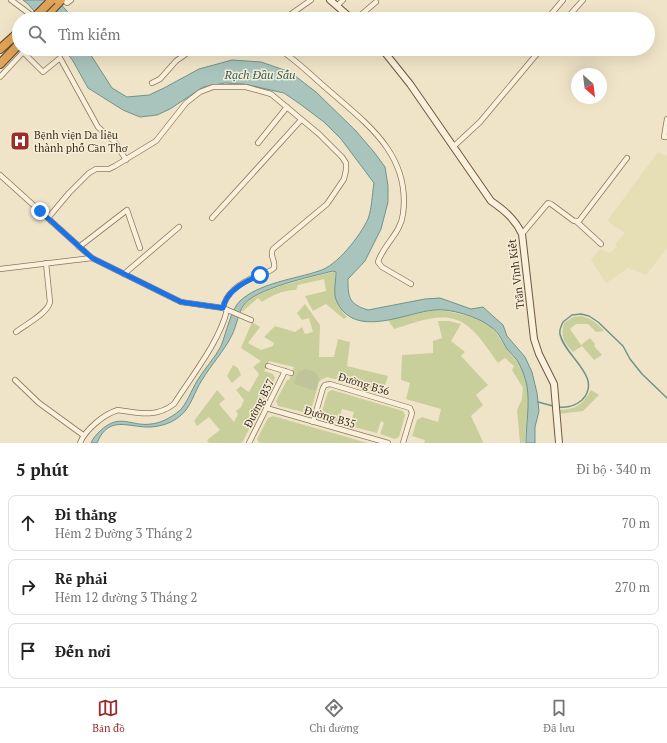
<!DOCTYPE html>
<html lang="vi">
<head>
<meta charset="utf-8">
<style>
  body { margin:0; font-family:"PT Serif",serif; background:#f2f2f2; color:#222 }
  .compass { position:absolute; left:571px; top:68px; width:36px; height:36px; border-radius:50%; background:#fff; box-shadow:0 4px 16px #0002; rotate:152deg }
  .stop { position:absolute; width:12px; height:12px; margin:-9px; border:3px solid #1a73e8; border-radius:50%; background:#fff }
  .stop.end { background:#1a73e8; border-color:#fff; box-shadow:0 1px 4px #0008 }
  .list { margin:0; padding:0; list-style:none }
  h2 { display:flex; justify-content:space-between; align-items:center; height:52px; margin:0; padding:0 16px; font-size:17px }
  h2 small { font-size:13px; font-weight:400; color:#767676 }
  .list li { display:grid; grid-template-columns:26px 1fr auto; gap:12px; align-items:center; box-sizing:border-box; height:56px; margin:0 8px 8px; padding:0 8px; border:1px solid #e0e0e0; border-radius:8px }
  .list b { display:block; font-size:15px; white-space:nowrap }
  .list p { margin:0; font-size:13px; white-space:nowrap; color:#767676 }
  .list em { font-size:13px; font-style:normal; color:#767676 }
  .icon { flex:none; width:22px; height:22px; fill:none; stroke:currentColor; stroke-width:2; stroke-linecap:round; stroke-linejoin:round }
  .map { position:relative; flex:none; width:667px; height:443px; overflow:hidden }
  .search { position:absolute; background:#fff; box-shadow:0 4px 16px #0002; left:12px; right:12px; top:12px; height:44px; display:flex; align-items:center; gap:10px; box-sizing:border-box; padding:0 14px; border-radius:22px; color:#767676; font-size:15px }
  .sheet { height:244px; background:#fff }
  nav { display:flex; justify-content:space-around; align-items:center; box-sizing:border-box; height:56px; border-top:1px solid #e0e0e0; background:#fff; font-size:11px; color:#767676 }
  nav a { display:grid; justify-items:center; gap:2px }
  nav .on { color:#9e2a2b }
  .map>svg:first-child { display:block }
  .farmland { fill:#e6deb5 }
  .green { fill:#c9cf9b }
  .cemetery { fill:#bfc49a }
  .water { fill:#a9c4bc; stroke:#6f938a }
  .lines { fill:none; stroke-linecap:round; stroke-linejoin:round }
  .stream { stroke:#6f938a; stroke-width:1.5 }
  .street-casing { stroke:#8d765c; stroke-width:6 }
  .secondary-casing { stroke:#6f573f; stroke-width:8 }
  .highway-casing { stroke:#5b4430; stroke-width:10 }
  .street { stroke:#faf1dc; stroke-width:4.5 }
  .secondary { stroke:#faf1dc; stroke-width:6 }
  .highway { stroke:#e0a458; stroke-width:8 }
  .highway-bridge-casing { stroke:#5b4430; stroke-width:10; stroke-linecap:butt }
  .highway-bridge { stroke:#e0a458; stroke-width:8 }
  .route { stroke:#1a73e8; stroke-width:5 }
  .labels { text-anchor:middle; stroke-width:3; stroke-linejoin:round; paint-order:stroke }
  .poi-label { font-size:11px; fill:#3d2e20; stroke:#f7eed8; text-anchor:start }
  .street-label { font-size:11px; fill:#3d2e20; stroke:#f7eed8 }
  .water-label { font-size:12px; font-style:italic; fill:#2f5d5a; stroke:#f7eed8 }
</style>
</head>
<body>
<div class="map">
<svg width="667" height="443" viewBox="0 0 667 443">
  <rect width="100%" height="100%" fill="#f0e4c8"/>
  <polygon class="farmland" points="658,152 667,156 667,248 646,275 628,268 606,283 591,260 600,249 610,253 617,247 615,244 625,233 607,221"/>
  <g class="green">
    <path d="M333,272H335C335,292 333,302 347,317L344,319L326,304L313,311L305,296L326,291L324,279L298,285L296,290C283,290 272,295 262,302L258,298L242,312C242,310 243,308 244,306C254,290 313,277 333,272Z"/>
    <polygon points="305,304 320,325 319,357 334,357 338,339 350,342 347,366 388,376 383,392 327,377 321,380 319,382 311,410 307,413 278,406 276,401 287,380 289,380 294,367 269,361 264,371 273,374 275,378 242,443 209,443 207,440 220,430 209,417 197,426 194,421 217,390 225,399 219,404 234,422 238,414 236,411 241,407 244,400 236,390 241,386 243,388 249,392 259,374 253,367 261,361 241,348 252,322 260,327 248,343 261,350 273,346 274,343 264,337 275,326 295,332 302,327 305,334 313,332 309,318 302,320 297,313"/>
    <path d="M435,310C451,311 480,317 492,328C499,335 502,343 508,351C510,354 513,357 516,360C523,369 527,383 528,394C529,410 525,427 525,443H520L517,410L522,399L523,388L512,370L514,366L505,358L498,363C489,351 480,336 469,327C447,308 417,322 394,329L388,320Z"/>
    <path d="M581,316C591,318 597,323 604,331L596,332L588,324H576L570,329L581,345L590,338L595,344L594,346L602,355L594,360L582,346L573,352C564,342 560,337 564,323L573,317Z"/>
    <polygon points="438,321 449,321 461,324 451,341 465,352 461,356 488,385 476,395 483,405 471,416 483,442 482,443 424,443 425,440 412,436 417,420 422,417 438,422 441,409 406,399 410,383 401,380 402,355 433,353 433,341 442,338"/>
    <polygon points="233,365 238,368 241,375 232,383 227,376"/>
    <polygon points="332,390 403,411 405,415 399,437 395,439 380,434 384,423 381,421 377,433 350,426 354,412 342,409 338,422 323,418 321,414 328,392"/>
    <path d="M591,390L599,395L583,411L559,414V410C577,409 582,405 591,390Z"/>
    <polygon points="273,416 368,443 259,443 257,439 268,418"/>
  </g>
  <polygon class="cemetery" points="306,369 315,372 319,378 316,391 294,384 298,372"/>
  <g class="water">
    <polygon points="23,0 57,0 66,10 73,19 41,19 28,4"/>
    <path d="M64,49H87L112,88L127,97L149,95L164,88L199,69L232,60L261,62L290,72L316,92L356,131L374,152L385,167L388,186V202L381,229L365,261L348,279C348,298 349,304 368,310L425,299L440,298L471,309L483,307L503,325L507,336L525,357L532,372L537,393L539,411L535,427V443H526C526,424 530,405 527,386C525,377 522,368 517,360C514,356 510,353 507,349C502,341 499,332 491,327C479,317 450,308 434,310C406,313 363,335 342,310C339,306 336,301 335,296C334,288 336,280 336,272L333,271C313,276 253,289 243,306C239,312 236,327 232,335C224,351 211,365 202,380C194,392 191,408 180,416C172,423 162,426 151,427C128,428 109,414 97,443H91C93,438 96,435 100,431C120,412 131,427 151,424C161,423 170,418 178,412C186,406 192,389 197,381C204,369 215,358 221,346C226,334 231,309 240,301C259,283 295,279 319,271C337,266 360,236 368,219C372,208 372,195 374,183L341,139L324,122L300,104L284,93L244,84L225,83L203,87L170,109L157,115L140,117L123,110L88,88L73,61Z"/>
  </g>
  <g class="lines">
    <g class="stream">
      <polyline points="538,402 553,406"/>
      <path d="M559,407C568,408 575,406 582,400C604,377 564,356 560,334C559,330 561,326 563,322L572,315L581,314L589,316L598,322L623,346L630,359L642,374L667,398"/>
    </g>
    <defs>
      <g id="street">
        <polyline points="11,0 35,18"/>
        <polyline points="64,0 67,3 71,0"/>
        <polyline points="337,6 343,0"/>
        <polyline points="284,19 311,0"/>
        <polyline points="356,19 376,2"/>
        <polyline points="547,19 563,0"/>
        <polyline points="566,19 583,0"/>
        <path d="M279,49C296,60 311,75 326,88C366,123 411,154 403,214C401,233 383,245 378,262L382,267L411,284"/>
        <polyline points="23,52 43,72 60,58 98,127 115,142 126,160"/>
        <polyline points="0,77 26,49"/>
        <polyline points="152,83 160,79 176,61 193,49"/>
        <polyline points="667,119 664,137 667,137"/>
        <polyline points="258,143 287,107"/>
        <polyline points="453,147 480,122 541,49"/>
        <polyline points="0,175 92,258 181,302 223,308 251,320"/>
        <path d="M48,218L69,193L89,173L96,169H109L115,166L156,141L186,103L200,92L213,87H246L271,94L319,134L342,157L346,163V170L344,179L327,204L273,249C269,256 276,261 274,268C270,272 265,273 259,275C244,281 226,291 223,308"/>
        <polyline points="212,218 301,120"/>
        <polyline points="576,221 601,244"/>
        <polyline points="522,234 548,203 551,204 574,221 579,221 627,158"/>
        <polyline points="79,247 127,210 140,248"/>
        <polyline points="0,269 92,258"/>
        <polyline points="124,274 179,227"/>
        <path d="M16,332C25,325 48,313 50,302L46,263"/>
        <polyline points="268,366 291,373"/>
        <polyline points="15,380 39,403 83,435"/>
        <polyline points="266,408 388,443"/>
        <polyline points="313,422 323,388 325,385 330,384 410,408 412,413 403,443"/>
        <path d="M80,443C85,430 104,414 118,410C138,413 156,418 174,404C191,377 220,341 227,310"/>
        <polyline points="249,443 285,371"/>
      </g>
      <g id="secondary">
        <polyline points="330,0 352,19"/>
        <path d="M382,49L410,84L491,201C504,210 515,219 522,234L534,339L539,354L554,384L559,443"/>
      </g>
      <g id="highway">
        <polyline points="43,19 61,0"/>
        <polyline points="0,49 19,32"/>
        <polyline points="0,64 19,44"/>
      </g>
    </defs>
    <use href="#street" class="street-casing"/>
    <use href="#secondary" class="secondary-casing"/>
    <use href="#highway" class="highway-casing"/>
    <use href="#street" class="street"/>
    <use href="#secondary" class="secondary"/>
    <use href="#highway" class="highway"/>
    <defs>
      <polyline id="highway-bridge" points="33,19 52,0"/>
    </defs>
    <use href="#highway-bridge" class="highway-bridge-casing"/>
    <use href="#highway-bridge" class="highway-bridge"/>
  </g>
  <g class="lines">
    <path class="route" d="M40,211L92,258L181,302L223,308C226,291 244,282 260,275"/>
  </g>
  <defs>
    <symbol id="hospital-square" viewBox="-11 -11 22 22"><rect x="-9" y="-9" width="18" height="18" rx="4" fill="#9e2a2b" stroke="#f7eed8"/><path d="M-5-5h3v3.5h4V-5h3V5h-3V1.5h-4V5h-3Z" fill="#fff"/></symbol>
  </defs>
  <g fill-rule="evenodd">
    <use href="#hospital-square" x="9" y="130" width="22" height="22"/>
  </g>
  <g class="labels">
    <g class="poi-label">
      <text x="34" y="139">Bệnh viện Da liễu<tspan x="34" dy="13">thành phố Cần Thơ</tspan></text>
    </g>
    <g class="street-label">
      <text transform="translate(516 274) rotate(-97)" y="4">Trần Vĩnh Kiết</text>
      <text transform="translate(364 384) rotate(17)" y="4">Đường B36</text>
      <text transform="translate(259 403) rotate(-63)" y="4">Đường B37</text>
      <text transform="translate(330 417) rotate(16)" y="4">Đường B35</text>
    </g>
    <g class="water-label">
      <text x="260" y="79">Rạch Đầu Sấu</text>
    </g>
  </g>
</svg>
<svg class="compass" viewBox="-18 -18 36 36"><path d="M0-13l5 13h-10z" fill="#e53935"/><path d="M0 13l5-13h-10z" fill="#767676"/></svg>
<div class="stop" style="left:260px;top:275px"></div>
<div class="stop end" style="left:40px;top:211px"></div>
<div class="search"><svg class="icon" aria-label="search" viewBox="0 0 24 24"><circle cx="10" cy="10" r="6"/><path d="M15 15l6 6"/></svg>Tìm kiếm</div>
</div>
<section class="sheet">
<h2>5 phút<small>Đi bộ · 340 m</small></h2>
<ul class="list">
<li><svg class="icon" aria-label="ahead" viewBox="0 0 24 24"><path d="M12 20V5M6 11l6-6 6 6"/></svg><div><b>Đi thẳng</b><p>Hẻm 2 Đường 3 Tháng 2</p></div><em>70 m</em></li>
<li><svg class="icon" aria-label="right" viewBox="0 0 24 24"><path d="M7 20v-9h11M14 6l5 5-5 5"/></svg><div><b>Rẽ phải</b><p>Hẻm 12 đường 3 Tháng 2</p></div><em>270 m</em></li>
<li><svg class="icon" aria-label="arrive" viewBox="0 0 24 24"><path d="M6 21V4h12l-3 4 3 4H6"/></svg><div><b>Đến nơi</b></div></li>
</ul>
</section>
<nav>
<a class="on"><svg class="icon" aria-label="map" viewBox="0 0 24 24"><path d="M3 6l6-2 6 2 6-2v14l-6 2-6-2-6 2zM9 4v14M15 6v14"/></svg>Bản đồ</a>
<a><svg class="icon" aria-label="directions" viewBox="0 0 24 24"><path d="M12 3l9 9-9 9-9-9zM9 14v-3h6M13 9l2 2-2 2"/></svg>Chỉ đường</a>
<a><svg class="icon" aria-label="saved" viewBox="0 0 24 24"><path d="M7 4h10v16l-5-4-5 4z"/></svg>Đã lưu</a>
</nav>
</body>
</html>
